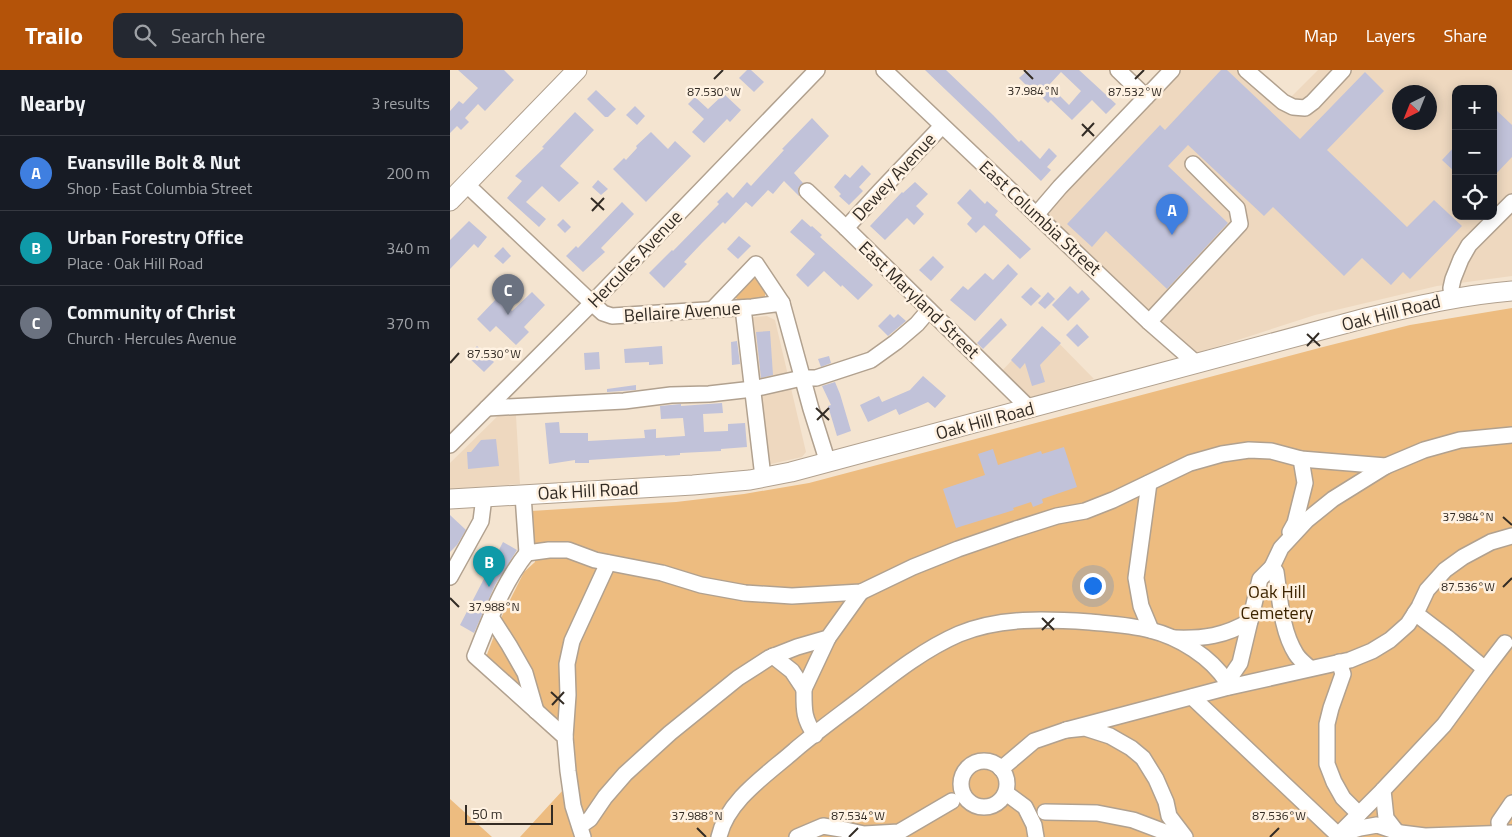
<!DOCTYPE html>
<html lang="en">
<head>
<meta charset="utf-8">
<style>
  body { margin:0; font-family:"Titillium Web",sans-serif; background:#242831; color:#f1f3f6 }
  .controls { position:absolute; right:15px; top:15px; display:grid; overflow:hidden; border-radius:10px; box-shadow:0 2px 12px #0003 }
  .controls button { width:45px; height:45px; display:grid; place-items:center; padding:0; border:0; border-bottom:1px solid #363941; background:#171b24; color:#f1f3f6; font:25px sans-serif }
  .compass { position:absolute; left:942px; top:15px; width:45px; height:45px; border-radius:50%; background:#171b24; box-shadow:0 2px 12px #0003; rotate:223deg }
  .scale { position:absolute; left:15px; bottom:12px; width:88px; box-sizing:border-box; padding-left:5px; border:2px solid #332c25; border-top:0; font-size:14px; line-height:18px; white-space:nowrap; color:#332c25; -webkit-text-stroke:4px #fff2e2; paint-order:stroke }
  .you { position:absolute; left:642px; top:515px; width:18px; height:18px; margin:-12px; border:4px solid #fff; border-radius:50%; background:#1a73e8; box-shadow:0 0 0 8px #1a73e833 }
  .badge { display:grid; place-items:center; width:32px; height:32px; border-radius:50%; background:#b45309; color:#fff; font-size:16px; font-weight:700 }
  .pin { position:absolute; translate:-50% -41px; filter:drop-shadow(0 1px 2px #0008) }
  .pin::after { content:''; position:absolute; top:26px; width:18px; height:15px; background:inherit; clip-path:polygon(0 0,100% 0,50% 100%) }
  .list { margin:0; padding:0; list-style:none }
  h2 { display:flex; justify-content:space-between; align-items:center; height:65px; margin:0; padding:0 20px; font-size:21px }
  h2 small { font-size:16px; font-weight:400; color:#9ea1a6 }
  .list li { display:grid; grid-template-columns:32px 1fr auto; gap:15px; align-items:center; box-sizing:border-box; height:75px; padding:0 20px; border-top:1px solid #363941 }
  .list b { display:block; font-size:19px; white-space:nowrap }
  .list p { margin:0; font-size:16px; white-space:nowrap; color:#9ea1a6 }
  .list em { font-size:16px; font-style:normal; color:#9ea1a6 }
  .icon { flex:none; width:28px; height:28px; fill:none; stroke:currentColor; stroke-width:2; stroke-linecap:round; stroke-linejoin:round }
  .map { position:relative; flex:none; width:1062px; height:767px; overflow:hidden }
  header { display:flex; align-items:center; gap:30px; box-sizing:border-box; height:70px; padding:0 25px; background:#b45309; color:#fff }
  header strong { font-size:24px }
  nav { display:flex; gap:28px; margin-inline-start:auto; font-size:18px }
  .search { width:350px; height:45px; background:#242831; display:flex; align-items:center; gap:12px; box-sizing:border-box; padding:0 18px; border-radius:10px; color:#9ea1a6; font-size:19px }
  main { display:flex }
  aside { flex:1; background:#171b24 }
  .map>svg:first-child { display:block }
  .built { fill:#eed8bf; fill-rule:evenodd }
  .green { fill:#edbc80 }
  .building { fill:#c1c2d9; fill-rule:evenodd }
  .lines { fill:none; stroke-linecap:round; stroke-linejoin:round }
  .minor-casing { stroke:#b1a18f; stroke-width:18 }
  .major-casing { stroke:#b1a18f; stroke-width:21 }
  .minor { stroke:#fff; stroke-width:15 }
  .major { stroke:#fff; stroke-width:19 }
  .ticks { fill:none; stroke:#332c25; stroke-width:2 }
  .labels { text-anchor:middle; stroke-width:5; stroke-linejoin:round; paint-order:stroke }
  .street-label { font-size:18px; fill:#332c25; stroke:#fff2e2 }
  .park-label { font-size:18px; fill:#3c2401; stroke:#fff2e2 }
  .ticks-label { font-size:12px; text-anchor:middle; fill:#332c25; stroke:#fff2e2; stroke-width:5; stroke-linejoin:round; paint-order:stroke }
</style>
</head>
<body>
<header>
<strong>Trailo</strong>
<div class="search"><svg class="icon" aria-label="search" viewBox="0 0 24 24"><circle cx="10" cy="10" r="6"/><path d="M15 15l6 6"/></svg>Search here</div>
<nav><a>Map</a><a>Layers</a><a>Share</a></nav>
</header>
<main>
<aside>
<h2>Nearby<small>3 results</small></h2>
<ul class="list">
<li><span class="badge" style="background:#3f7fe0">A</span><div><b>Evansville Bolt &amp; Nut</b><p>Shop · East Columbia Street</p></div><em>200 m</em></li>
<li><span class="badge" style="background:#0f9aa8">B</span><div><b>Urban Forestry Office</b><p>Place · Oak Hill Road</p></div><em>340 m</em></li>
<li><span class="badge" style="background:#6b7280">C</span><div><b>Community of Christ</b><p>Church · Hercules Avenue</p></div><em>370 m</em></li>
</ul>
</aside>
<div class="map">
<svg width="1062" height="767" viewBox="0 0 1062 767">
  <rect width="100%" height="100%" fill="#f4e4d0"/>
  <g class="built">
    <path d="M722,0H805L839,29L868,0H1062V206L987,216L865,245L738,286L586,145ZM1006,19H1043V146H1006ZM949,22H979V52H949Z"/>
    <polygon points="317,246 325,250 356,382 352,387 312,396 294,248"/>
    <polygon points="593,257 644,309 577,328 550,303"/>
    <polygon points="65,329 70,414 0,419 0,393"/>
  </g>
  <g class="green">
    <polygon points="303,208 308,209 315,218 315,228 289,231 286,228 286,225 300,210"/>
    <polygon points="1062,238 1062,767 70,767 113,720 108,667 31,600 51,548 74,502 85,492 81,441 226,432 294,424 359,413 873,277 960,255"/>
    <polygon points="0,729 42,767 0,767"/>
  </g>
  <g class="building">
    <polygon points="8,0 54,0 64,10 35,41 28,34 15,48 19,52 11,60 7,56 0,63 0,41 9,31 13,34 28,18"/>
    <polygon points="297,0 301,0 314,12 304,22 289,8"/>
    <polygon points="475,0 496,0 543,45 569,72 571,70 590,89 599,78 607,86 597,97 601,100 591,111"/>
    <path d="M578,0H629L666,34L656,44L642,30L622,50L601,30L598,33L581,16L579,18L569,8ZM611,2L631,21L619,35L599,15Z"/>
    <polygon points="771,0 777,0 850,69 915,2 934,21 877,80 957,157 984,130 1012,156 960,209 953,202 941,215 912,188 894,206 823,137 814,146 738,75 718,96 778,153 717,219 656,161 642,177 617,154 710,55 715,60"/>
    <polygon points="146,20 166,39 158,47 155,47 137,29"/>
    <polygon points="274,24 291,40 280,52 277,49 254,73 242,62 254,49 238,34 245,27 258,39"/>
    <polygon points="185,36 195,46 187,55 176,45"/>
    <polygon points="1043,37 1062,55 1062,87 1043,107"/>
    <polygon points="125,42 144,60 110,96 129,113 109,132 92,116 76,132 96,149 89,157 57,128 72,111 65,106 94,78 92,77"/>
    <polygon points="362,48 379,66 344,103 353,113 348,118 349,126 334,111 323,124 318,120 302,137 296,132 275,154 273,152 252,173 234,192 237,194 214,218 199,203 222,180 223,181 269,134 267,132 277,122 283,128 297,112 301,116 334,80 332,79"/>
    <polygon points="201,62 218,79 225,71 241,86 196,132 163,99 174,88 176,90 187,78 186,76"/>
    <polygon points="1006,75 1006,103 992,90"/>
    <polygon points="412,95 421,104 409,117 413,121 399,135 389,126 391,124 384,117 395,104 400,108"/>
    <polygon points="148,110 158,119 151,125 142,117"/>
    <polygon points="465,112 478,124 466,136 474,144 464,155 457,148 435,170 420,156 452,122 453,123"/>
    <polygon points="520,119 535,134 537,131 548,141 545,145 581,179 570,189 534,155 526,163 517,154 522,148 507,133"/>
    <polygon points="172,132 184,144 151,178 155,182 133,202 116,186 126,176 128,178"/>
    <polygon points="113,149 121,157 115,163 107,155"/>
    <polygon points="352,149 361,157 362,156 372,165 370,167 423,215 408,230 392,215 391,217 374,201 358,217 346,205 365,184 340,162"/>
    <polygon points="19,151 37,167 28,178 24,174 0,199 0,170"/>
    <polygon points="289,166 301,176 288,189 277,179"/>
    <polygon points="53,177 61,186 53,194 44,186"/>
    <polygon points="483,186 494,197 481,211 469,200"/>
    <polygon points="558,194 568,204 525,251 500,230 513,216 518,220 535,203 543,210"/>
    <polygon points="620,216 628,224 632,220 640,229 618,251 602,235"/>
    <polygon points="581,217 591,226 581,236 571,227"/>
    <polygon points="82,222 95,235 74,257 79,262 66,275 46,256 40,262 27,249 48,227 62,241"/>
    <polygon points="598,222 605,229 595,239 588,233"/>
    <polygon points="440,244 444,248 448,244 456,251 438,266 428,256"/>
    <polygon points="551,248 557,255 533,279 527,273"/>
    <polygon points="627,254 639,267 628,277 616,265"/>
    <polygon points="592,256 611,273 590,295 595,312 582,316 575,293 570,299 561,290"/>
    <polygon points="320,261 323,305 311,308 306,262"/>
    <polygon points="287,271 290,294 282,295 281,272"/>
    <polygon points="27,276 44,292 34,302 17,286"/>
    <polygon points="212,276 213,294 199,295 199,292 175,293 174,279"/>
    <polygon points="149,282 150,299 135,300 134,283"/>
    <polygon points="379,286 381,293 371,297 368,289"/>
    <polygon points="473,306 496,326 485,338 478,332 449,345 446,339 418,352 410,335 429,326 432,332 460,320"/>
    <polygon points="385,312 390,324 401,361 387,366 378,336 381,335 372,316"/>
    <polygon points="186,315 186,320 157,322 157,319"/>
    <polygon points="272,333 273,343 253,344 254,362 278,361 278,354 295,353 297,377 271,379 271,381 230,383 230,385 215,386 215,385 139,390 139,393 125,393 125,390 99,394 95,353 109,352 110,363 138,363 138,371 195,368 194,360 206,359 206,368 235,366 233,348 211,349 210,336 231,334 231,336"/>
    <polygon points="46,369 49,396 18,399 17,382 21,382 31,370"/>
    <polygon points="614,377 627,417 592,429 593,433 583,437 581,432 563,438 564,440 506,458 493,419 535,405 528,384 543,379 548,395 591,381 592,384"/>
    <polygon points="0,445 16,460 7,475 0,482"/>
    <polygon points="53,472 67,480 45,515 24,563 10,555"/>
  </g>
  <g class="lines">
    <defs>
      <g id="minor">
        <polyline points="434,0 699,252 747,294"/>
        <polyline points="668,0 696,27"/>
        <polyline points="796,0 833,32 843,37 855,38 863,32 893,0"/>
        <polyline points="16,114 142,233 153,243 162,246 302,237 332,233 361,339 378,393"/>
        <polyline points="357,121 396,158 580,339"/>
        <polyline points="586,145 610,117 722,0"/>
        <polyline points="396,158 430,121 492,56"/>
        <polyline points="1002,228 1001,218 1003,209 1011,189 1019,175 1062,132"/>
        <polyline points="293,238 313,407"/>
        <polyline points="262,240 306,194 332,233"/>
        <polyline points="699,252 790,154 787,138 743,94"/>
        <polyline points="37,338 174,331 221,325 259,324 303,319 352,308 366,308 421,290 446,272 467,254 479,240"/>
        <polyline points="0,375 142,233 367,0"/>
        <polyline points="699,413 686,508 691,536 701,560"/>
        <polyline points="73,425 77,483 99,480 118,480 145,490 212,503 251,515 295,523 342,526 411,522 463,497 508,479 566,459 607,446 635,441 663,430 740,393 772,384 799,380 821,381 851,389 936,396 974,380 1010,370 1062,365"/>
        <polyline points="840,462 845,453 855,413 851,389"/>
        <path d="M77,483C53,513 39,551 25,586L115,667L118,701L123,736L133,767"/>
        <polyline points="0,507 31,451 34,427"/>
        <polyline points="965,543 999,569 1035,599 1055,573"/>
        <polyline points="41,547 59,575 75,603 86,641"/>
        <path d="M725,568C753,569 775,566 800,551"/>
        <polyline points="323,586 342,601 354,619 378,568"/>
        <polyline points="889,592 893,604 881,638 877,654 877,694 884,712 893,728 909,744"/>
        <path d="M860,598C855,594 849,589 846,584C831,560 830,528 826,502L822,497L831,478L857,450L883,429L936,396"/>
        <polyline points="778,617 777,612 790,593 810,509 822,497"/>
        <path d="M354,619C354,639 353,648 365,665"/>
        <polyline points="742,627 888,765 933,720"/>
        <polyline points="616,660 775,618 900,590 922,581 940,570 958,554 969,537 977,520 995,500 1013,487 1041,472 1062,466"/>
        <polyline points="115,667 118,625 117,594 122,571 158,493"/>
        <circle cx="534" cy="714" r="23"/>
        <polyline points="551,699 584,671 616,660 635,658 660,666 681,678 693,688 706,709 716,732 719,746 735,767"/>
        <polyline points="556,723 575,737 584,755 586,767"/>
        <polyline points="595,742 647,743 683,750 728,767"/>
        <polyline points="130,756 140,749 155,727 175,704 220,663 288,608 319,588 347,577 378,568 411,522"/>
        <polyline points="946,761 936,748 933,720 994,655 1035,599"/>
        <polyline points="1050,763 1049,752 1062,733"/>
        <polyline points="891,764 910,758 927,755 951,763 975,766 1062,763"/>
        <path d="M269,767C277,730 318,704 345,680C365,663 387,647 408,631C439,607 472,580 509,564C550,547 596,549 640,552C660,554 680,555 700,560C729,567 761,587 777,612"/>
        <polyline points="347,767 373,756 391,759 414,764 449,762 502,731"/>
      </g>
      <g id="major">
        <polyline points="0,131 127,0"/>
        <path d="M0,429L243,415L300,410L341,402L916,248C965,236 1012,225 1062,221"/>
      </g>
    </defs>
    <use href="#minor" class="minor-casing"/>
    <use href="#major" class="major-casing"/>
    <use href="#minor" class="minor"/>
    <use href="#major" class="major"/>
  </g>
  <path class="ticks" d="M574,0L583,9M264,9L273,0M685,9L694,0M632,54L644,66M632,66L644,53M141,128L154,140M142,141L154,128M857,264L870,276M857,276L869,263M0,293L9,283M366,338L379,350M367,350L379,338M1053,447L1062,455M1053,517L1062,508M0,528L9,537M592,548L604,560M592,560L604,548M101,622L114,634M102,635L114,622M247,758L256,767M399,767L408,758M820,767L829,758"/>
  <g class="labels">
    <g class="street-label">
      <text transform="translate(444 107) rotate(-47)" y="6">Dewey Avenue</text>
      <text transform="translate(590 148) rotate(43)" y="6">East Columbia Street</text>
      <text transform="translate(185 189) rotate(-46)" y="6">Hercules Avenue</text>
      <text transform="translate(469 230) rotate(44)" y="6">East Maryland Street</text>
      <text transform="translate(232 242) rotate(-4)" y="6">Bellaire Avenue</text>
      <text transform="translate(941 243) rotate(-14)" y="6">Oak Hill Road</text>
      <text transform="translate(535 351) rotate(-15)" y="6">Oak Hill Road</text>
      <text transform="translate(138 421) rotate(-3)" y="6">Oak Hill Road</text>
    </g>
    <g class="park-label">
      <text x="827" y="528">Oak Hill<tspan x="827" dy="21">Cemetery</tspan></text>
    </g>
  </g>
  <g class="ticks-label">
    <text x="583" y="25">37.984°N</text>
    <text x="685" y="26">87.532°W</text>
    <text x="264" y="26">87.530°W</text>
    <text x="44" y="288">87.530°W</text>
    <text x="1018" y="451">37.984°N</text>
    <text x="1018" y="521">87.536°W</text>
    <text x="44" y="541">37.988°N</text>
    <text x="408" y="750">87.534°W</text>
    <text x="829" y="750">87.536°W</text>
    <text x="247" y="750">37.988°N</text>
  </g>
</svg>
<div class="controls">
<button>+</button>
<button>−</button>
<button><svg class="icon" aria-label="locate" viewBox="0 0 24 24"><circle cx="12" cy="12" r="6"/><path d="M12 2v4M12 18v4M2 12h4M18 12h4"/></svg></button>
</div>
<svg class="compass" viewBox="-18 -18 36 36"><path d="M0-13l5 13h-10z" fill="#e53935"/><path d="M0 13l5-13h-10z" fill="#9ea1a6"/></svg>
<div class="scale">50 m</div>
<div class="you"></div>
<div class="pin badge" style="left:722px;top:165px;background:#3f7fe0">A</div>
<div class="pin badge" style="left:39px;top:517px;background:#0f9aa8">B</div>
<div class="pin badge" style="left:58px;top:245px;background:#6b7280">C</div>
</div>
</main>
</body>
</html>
